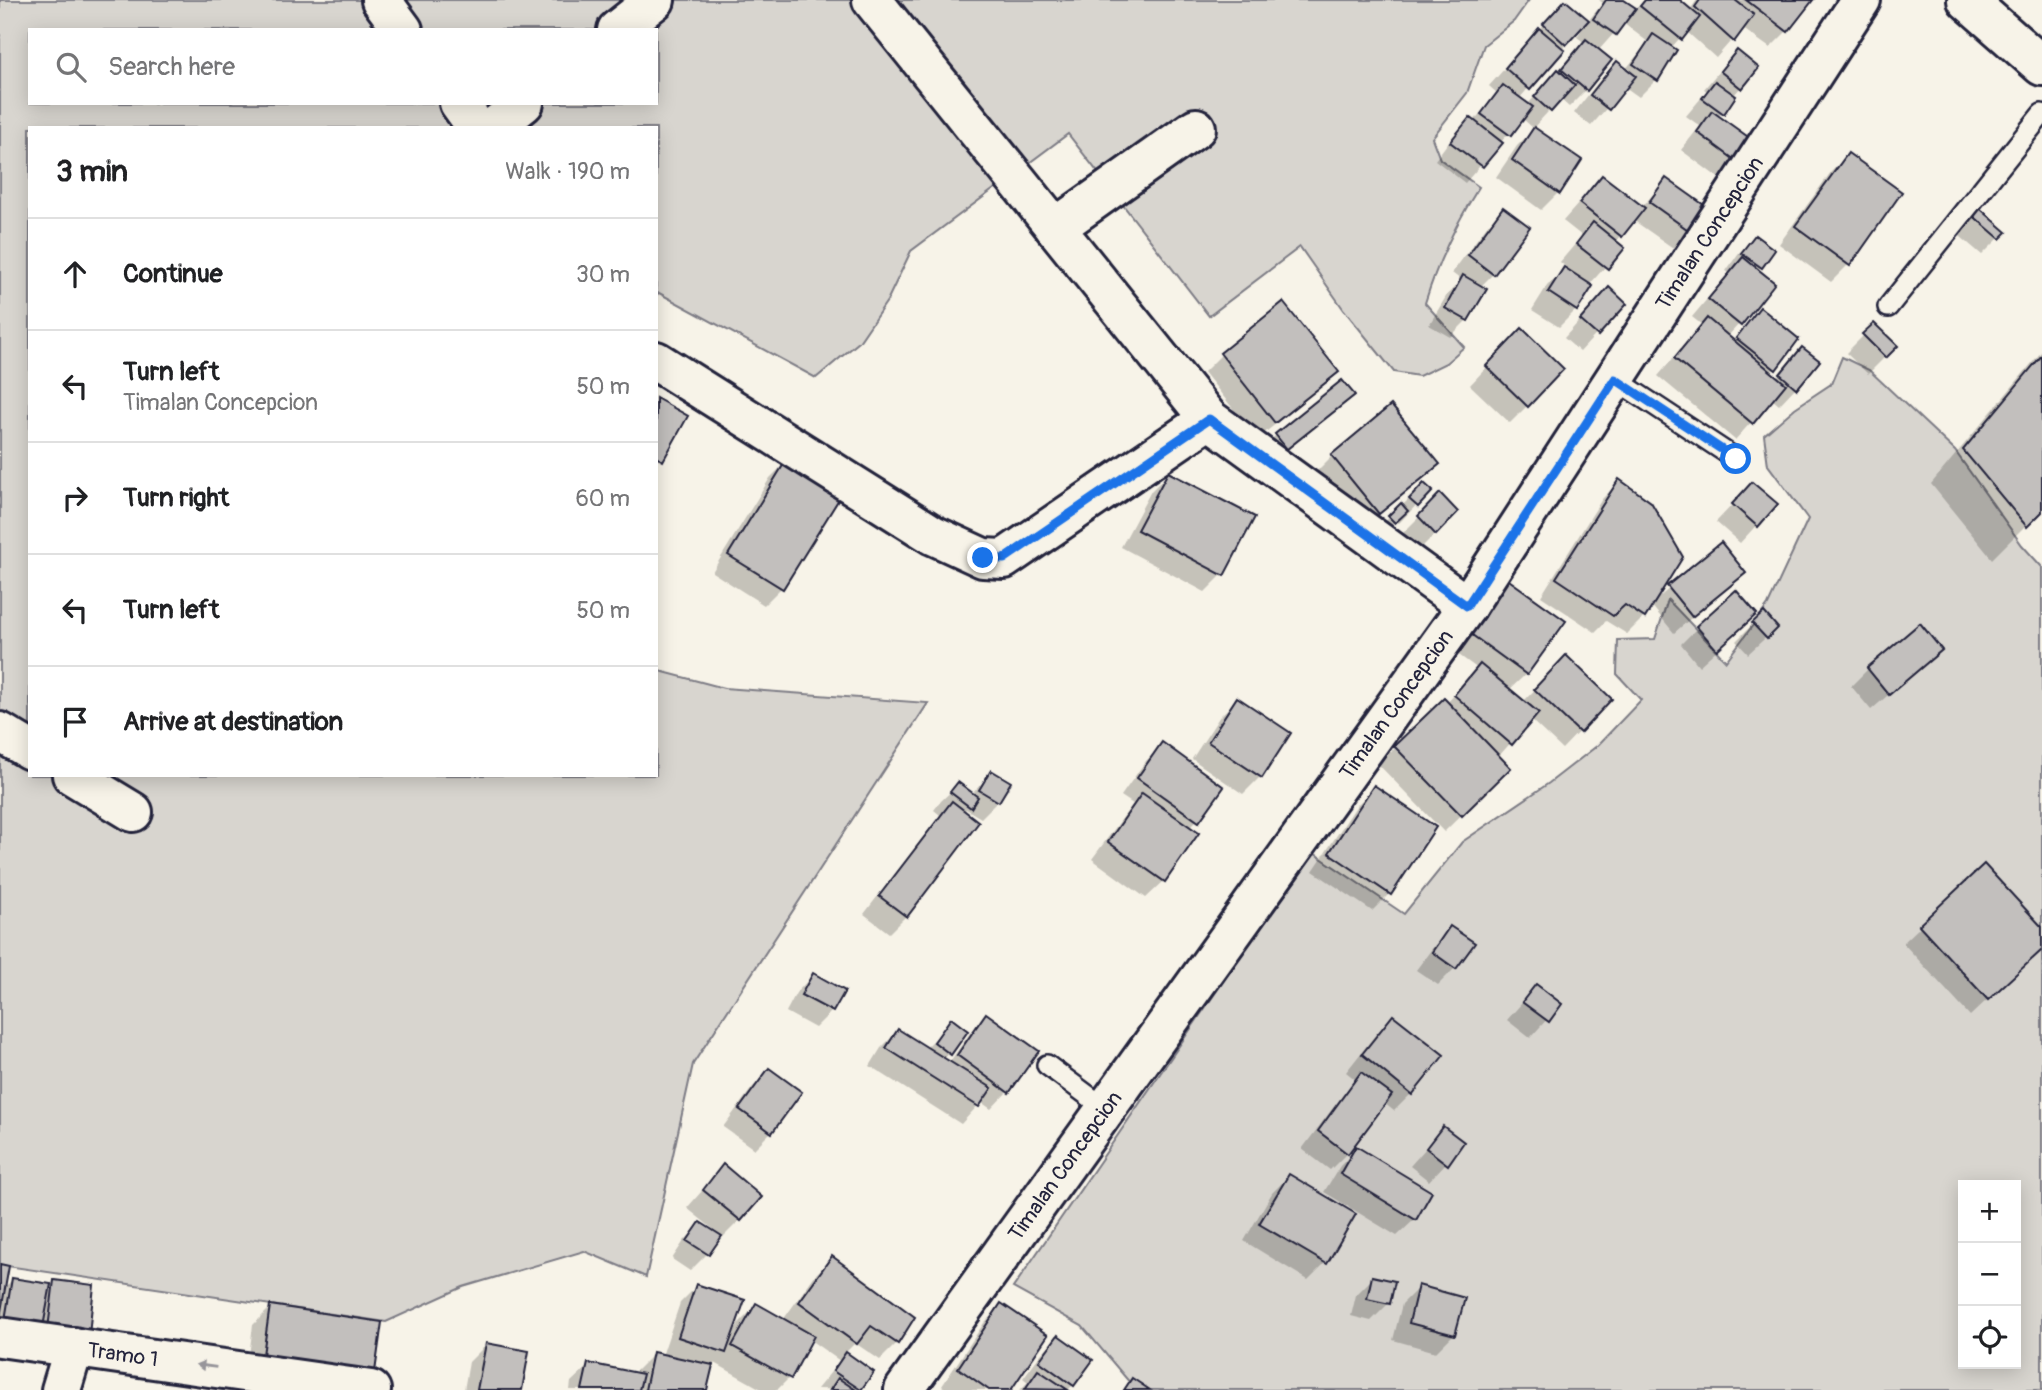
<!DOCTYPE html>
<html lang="en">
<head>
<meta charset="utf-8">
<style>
  body { margin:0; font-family:Pangolin,sans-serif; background:#f2f2f2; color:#202124 }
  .controls { position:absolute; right:21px; bottom:21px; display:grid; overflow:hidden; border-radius:0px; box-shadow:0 4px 18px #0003 }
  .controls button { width:63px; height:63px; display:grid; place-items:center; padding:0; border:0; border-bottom:2px solid #e0e0e0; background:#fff; color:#202124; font:35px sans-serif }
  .stop { position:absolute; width:21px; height:21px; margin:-16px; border:5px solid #1a73e8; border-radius:50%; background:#fff }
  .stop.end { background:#1a73e8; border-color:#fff; box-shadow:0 2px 7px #0008 }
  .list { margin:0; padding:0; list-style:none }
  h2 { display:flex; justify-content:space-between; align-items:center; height:91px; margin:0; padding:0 28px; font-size:30px }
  h2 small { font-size:23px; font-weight:400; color:#757577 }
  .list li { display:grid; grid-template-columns:46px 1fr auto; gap:21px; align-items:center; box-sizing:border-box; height:112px; padding:0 28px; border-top:2px solid #e0e0e0 }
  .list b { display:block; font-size:26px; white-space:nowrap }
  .list p { margin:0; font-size:23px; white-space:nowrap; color:#757577 }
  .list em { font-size:23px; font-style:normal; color:#757577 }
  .icon { flex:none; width:38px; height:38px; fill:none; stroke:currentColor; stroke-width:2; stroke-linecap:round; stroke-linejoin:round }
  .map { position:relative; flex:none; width:2042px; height:1390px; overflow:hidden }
  .search { position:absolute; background:#fff; box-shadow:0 4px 18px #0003; left:28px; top:28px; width:630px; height:77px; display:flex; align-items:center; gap:18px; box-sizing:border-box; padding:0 24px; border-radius:0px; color:#757577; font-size:26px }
  .panel { position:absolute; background:#fff; box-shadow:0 4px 18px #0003; left:28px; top:126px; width:630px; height:651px; border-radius:0px }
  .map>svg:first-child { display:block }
  .green { fill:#d8d5cf; stroke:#7d7c85; stroke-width:2; fill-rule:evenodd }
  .shadow { fill:#0003; fill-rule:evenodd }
  .building { fill:#c2bfbd; stroke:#22223b; stroke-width:2 }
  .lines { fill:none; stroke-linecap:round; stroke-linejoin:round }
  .service-casing { stroke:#22223b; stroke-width:24 }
  .minor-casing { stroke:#22223b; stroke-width:44 }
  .tertiary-casing { stroke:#22223b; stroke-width:44 }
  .primary-casing { stroke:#22223b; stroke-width:44 }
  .service { stroke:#f7f3e8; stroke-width:19 }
  .minor { stroke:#f7f3e8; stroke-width:38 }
  .tertiary { stroke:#f7f3e8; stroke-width:38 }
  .primary { stroke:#f7f3e8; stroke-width:38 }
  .oneway { fill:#97959a }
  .route { stroke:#1a73e8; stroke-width:9 }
  .labels { text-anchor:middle; stroke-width:5; stroke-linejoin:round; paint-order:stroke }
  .street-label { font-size:21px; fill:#22223b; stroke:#f7f3e8 }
</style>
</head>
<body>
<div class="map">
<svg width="2042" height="1390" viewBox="0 0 2042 1390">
  <rect width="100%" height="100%" fill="#f7f3e8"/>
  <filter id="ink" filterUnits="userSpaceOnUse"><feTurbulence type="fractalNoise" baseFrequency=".0143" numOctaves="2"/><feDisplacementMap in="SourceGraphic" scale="14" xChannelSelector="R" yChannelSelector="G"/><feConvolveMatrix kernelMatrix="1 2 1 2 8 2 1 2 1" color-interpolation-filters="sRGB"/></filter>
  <g filter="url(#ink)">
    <g class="green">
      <path d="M0,0H1529L1514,21L1484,45L1467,93L1432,138L1440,159L1479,187C1456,223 1438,261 1425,303L1464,347L1446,363L1419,376L1394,372L1344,310L1300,247L1209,316L1068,134L911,251L887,301L859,342L816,378L659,293L656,295V128H30V775H656V670L724,688L928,703L693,1064L646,1277L584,1251L463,1287L386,1322L0,1265ZM30,30H656V103H30Z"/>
      <path d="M1842,357L1869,370L1955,451L2022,545L2042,567V1390H1136L1082,1326L1013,1288L1312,852L1404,914L1462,842L1549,783L1598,745L1641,700L1617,674L1618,640L1655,639L1668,600L1726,661L1768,605L1808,519L1768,465L1764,435L1795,408L1831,384ZM1963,1185H2016V1364H1963Z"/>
    </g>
    <g class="shadow">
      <path d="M1599,0H1621L1635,10L1644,0H1677L1690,10L1697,0H1810L1787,31L1770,48L1742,28L1716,58L1686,31L1671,48L1675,51L1656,80L1639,97L1625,87L1591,126L1574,113L1600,80L1617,63L1625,70L1648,42L1623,23L1598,51L1586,90L1569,107L1560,99L1533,128L1522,118L1465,183L1435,160L1453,136L1470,119L1473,122L1497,93L1489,86L1549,19L1588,21L1603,3ZM1582,25L1584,26L1577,37L1585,43L1527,105L1519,99Z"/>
      <polygon points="1737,52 1757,69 1733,96 1718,117 1756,145 1724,182 1681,150 1700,126 1686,116 1707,91 1704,89 1720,70"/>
      <polygon points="1534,129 1558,193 1541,210 1496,177 1517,146"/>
      <polygon points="1848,155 1900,193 1848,265 1831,282 1779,244 1831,172"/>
      <polygon points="1602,177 1641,208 1666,180 1709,210 1676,250 1633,220 1615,242 1622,248 1589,285 1591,286 1576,310 1559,327 1532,310 1547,286 1566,267 1560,262 1582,236 1563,221"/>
      <polygon points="1976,208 1999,238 1982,255 1954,231"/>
      <polygon points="1503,209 1493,274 1480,287 1467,320 1450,337 1429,325 1447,295 1461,280 1452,273 1486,227"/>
      <polygon points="1755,237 1761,267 1757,271 1739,324 1727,337 1732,341 1760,310 1775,368 1770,373 1776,378 1802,350 1796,387 1779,405 1772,399 1735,440 1658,376 1702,325 1692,317 1729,273 1726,271 1738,254"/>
      <polygon points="1282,304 1337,372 1319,389 1257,439 1204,372 1221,355"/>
      <polygon points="1624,304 1580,352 1564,338 1592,307"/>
      <polygon points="1874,325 1896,346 1868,374 1846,353"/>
      <polygon points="1505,348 1527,406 1510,423 1470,385"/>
      <polygon points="2042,351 2042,509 1992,559 1931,484"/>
      <polygon points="1352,395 1335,412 1269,465 1259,452 1276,435"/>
      <polygon points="1332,456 1437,464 1420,481 1361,530 1315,473"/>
      <polygon points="787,461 781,588 764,605 712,572 770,478"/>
      <polygon points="1168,474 1222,575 1205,592 1121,547 1151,491"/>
      <polygon points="1619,482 1657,599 1720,545 1743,573 1674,633 1651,605 1644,617 1627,634 1606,621 1595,632 1541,596 1602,499"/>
      <polygon points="1752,484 1775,505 1740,543 1716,522"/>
      <polygon points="1424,485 1430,491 1399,523 1396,521 1377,539 1372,534"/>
      <polygon points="1440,496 1435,534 1418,551 1402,534"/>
      <polygon points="1489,598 1526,674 1509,690 1523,702 1549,675 1610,699 1562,749 1531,720 1498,757 1509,768 1444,832 1378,764 1444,700 1447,703 1478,669 1452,650"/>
      <polygon points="1753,624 1776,628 1748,654 1736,641"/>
      <polygon points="1698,627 1738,631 1699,666 1681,644"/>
      <polygon points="1940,650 1871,710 1851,686 1868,669"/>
      <polygon points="1238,699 1260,777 1243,794 1192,759 1220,716"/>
      <polygon points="1162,745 1197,820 1189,828 1164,881 1146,898 1092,859 1133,804 1121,796 1145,762"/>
      <polygon points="991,773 1009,783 998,801 981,818 966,809 963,812 977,822 906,916 889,933 864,914 940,815 934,810 941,801 959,784 972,794"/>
      <polygon points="1375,788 1389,894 1372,911 1313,871 1357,805"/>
      <polygon points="1984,866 2042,929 2042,948 1970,1016 1903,943"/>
      <polygon points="1451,929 1472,944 1455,968 1438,985 1416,970 1434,946"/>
      <polygon points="813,975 842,991 832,1011 815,1028 786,1012 796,993"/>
      <polygon points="1536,987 1560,1005 1530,1038 1507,1020"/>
      <polygon points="987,1016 1008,1091 991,1109 981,1102 961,1124 870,1066 881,1048 898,1031 926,1048 952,1021 949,1053 944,1059 949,1063 970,1033"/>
      <polygon points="1393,1017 1411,1094 1394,1111 1384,1103 1347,1153 1330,1170 1302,1149 1345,1092 1356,1080 1346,1072 1376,1034"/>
      <polygon points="769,1070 771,1132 754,1149 723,1127 752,1088"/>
      <polygon points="1443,1129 1446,1163 1429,1181 1410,1166"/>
      <polygon points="1357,1149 1415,1219 1397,1236 1324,1192 1340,1166"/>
      <polygon points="723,1167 740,1220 723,1237 720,1235 707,1254 690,1271 672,1259 684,1241 701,1224 711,1231 713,1229 687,1208"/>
      <polygon points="1289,1176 1325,1263 1308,1280 1244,1241 1272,1193"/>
      <polygon points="833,1258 897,1343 880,1360 855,1343 845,1353 871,1372 858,1390 817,1389 840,1361 810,1340 789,1378 777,1390 763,1390 715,1363 711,1367 705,1390 570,1390 571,1382 589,1365 635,1375 636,1371 653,1354 662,1356 680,1303 697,1286 733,1334 739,1323 756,1306 783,1320 815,1275"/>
      <polygon points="0,1266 3,1289 12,1280 50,1286 55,1282 87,1334 0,1317"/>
      <polygon points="1373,1278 1393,1282 1388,1304 1371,1321 1351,1316 1356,1295"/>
      <polygon points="1419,1287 1454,1334 1436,1352 1393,1340 1402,1304"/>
      <polygon points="1001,1306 1009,1390 947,1390 942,1386 984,1323"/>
      <polygon points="271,1307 380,1323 246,1379 253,1325"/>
      <polygon points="1058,1337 1073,1385 1068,1390 1020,1390 1028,1382 1023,1378 1041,1354"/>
      <polygon points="486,1345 520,1390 464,1390 469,1362"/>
    </g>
    <g class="building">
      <polygon points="1565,0 1589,20 1566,45 1543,24"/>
      <polygon points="1606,0 1624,0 1636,8 1616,35 1593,19"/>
      <polygon points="1645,0 1680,0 1700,17 1682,40 1640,6"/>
      <polygon points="1700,0 1735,0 1754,15 1734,42 1695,7"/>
      <polygon points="1746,0 1813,0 1788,32"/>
      <polygon points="1539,28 1565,50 1530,90 1505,68"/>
      <polygon points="1653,34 1677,50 1658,81 1633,64"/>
      <polygon points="1586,39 1612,60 1587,91 1561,69"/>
      <polygon points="1737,50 1759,68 1742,89 1720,71"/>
      <polygon points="1617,61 1636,76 1609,110 1590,95"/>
      <polygon points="1558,69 1575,85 1551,112 1534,97"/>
      <polygon points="1715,81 1736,96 1724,114 1702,98"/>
      <polygon points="1503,85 1533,107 1511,136 1481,114"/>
      <polygon points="1712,111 1758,144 1743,166 1697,132"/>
      <polygon points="1470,117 1503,143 1483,167 1450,142"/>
      <polygon points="1534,127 1582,160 1560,194 1512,160"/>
      <polygon points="1848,153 1902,192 1850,266 1795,226"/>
      <polygon points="1602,175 1645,208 1622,237 1579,203"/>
      <polygon points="1666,178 1711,210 1694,234 1649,202"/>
      <polygon points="1976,205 2007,232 2000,239 1970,213"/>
      <polygon points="1503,207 1530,227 1494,275 1468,255"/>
      <polygon points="1593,222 1625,248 1608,269 1576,244"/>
      <polygon points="1755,235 1775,250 1762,268 1741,253"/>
      <polygon points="1743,257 1775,283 1741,326 1708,299"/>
      <polygon points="1564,267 1593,286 1577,311 1548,292"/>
      <polygon points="1463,275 1487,289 1468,321 1445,308"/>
      <polygon points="1609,287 1627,304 1598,336 1580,320"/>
      <polygon points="1283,302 1339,372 1275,423 1220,353"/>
      <polygon points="1760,307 1799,339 1776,370 1736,338"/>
      <polygon points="1707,318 1786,384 1753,424 1674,358"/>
      <polygon points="1874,323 1898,346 1886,358 1862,334"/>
      <polygon points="1522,328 1564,369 1528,407 1486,366"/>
      <polygon points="1802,347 1820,361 1797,389 1780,374"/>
      <polygon points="2042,355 2042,512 2027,527 1963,450"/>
      <polygon points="1342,380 1355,395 1287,449 1275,434"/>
      <polygon points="656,398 688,416 663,461 656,457"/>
      <polygon points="1391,405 1440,464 1379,514 1331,455"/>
      <polygon points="787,459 842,494 783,589 728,555"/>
      <polygon points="1168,472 1255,517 1224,576 1137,530"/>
      <polygon points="1619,479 1651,502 1683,557 1645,618 1625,605 1613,616 1556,578"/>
      <polygon points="1752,482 1778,504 1758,527 1732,504"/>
      <polygon points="1424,483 1433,491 1418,507 1409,499"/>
      <polygon points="1440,493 1458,512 1436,535 1418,516"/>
      <polygon points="1401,503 1408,511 1395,523 1388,516"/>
      <polygon points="1721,542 1746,573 1692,617 1667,586"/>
      <polygon points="1506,578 1566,621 1527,675 1468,632"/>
      <polygon points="1736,590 1757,614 1717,650 1696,626"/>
      <polygon points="1764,612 1778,628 1767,639 1752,623"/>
      <polygon points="1920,623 1942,650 1889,695 1867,668"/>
      <polygon points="1566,655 1612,699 1580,733 1534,689"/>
      <polygon points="1480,664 1539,713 1512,745 1454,695"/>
      <polygon points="1237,697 1291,733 1262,778 1208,742"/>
      <polygon points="1444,698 1511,768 1462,816 1394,746"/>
      <polygon points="1162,742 1224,787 1199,822 1137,778"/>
      <polygon points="991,770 1011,782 999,802 979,790"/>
      <polygon points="958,782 978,797 971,808 950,792"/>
      <polygon points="1374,785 1436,827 1391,895 1329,853"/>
      <polygon points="1142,793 1199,833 1165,882 1108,842"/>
      <polygon points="952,801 979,822 907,917 879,896"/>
      <polygon points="1984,864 2042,927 2042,950 1988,1000 1919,925"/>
      <polygon points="1450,926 1475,943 1456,969 1432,952"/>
      <polygon points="813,973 845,991 833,1012 801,995"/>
      <polygon points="1536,984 1562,1004 1549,1022 1522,1002"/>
      <polygon points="986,1013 1039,1051 1009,1093 957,1055"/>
      <polygon points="1393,1015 1444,1055 1412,1095 1362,1054"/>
      <polygon points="951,1018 968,1031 951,1055 934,1042"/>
      <polygon points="898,1029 992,1088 979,1107 886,1048"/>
      <polygon points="769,1068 802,1092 772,1133 739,1109"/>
      <polygon points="1361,1072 1392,1095 1348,1154 1318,1131"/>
      <polygon points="1443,1126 1464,1142 1448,1165 1426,1148"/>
      <polygon points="1356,1146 1432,1192 1416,1220 1340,1174"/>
      <polygon points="723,1164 762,1197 741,1221 703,1190"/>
      <polygon points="1289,1174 1356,1214 1327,1264 1259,1224"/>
      <polygon points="700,1222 722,1236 709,1255 687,1241"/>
      <polygon points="832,1256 915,1317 898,1344 871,1326 857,1344 799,1302"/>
      <polygon points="0,1264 9,1266 0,1317"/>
      <polygon points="1372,1276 1395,1281 1390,1304 1367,1299"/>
      <polygon points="12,1278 51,1284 43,1327 5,1320"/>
      <polygon points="54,1280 94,1285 89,1335 48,1329"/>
      <polygon points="696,1284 745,1300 726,1353 678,1337"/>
      <polygon points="1418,1285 1465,1298 1455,1335 1409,1323"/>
      <polygon points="756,1303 814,1336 791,1379 732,1346"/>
      <polygon points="1001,1303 1048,1335 1011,1390 989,1390 958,1368"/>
      <polygon points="270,1305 382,1322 374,1379 262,1362"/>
      <polygon points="1058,1335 1093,1360 1074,1386 1039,1361"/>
      <polygon points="486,1343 529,1351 522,1390 477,1390"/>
      <polygon points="653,1352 713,1365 707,1390 645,1390"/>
      <polygon points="846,1352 874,1372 861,1390 833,1371"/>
      <polygon points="588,1363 643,1374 639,1390 582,1390"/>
      <polygon points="1038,1370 1068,1390 1025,1389"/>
      <polygon points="838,1378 856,1390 830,1390"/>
      <polygon points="1132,1378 1150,1390 1124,1390"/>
    </g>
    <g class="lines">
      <defs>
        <g id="service">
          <polyline points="1888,307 2042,114"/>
          <polyline points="1615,379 1736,459"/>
          <polyline points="1047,1065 1106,1109"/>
        </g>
        <g id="minor">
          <polyline points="381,0 403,30"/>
          <polyline points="872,0 1209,419 1467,606"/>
          <polyline points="617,30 655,0"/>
          <polyline points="459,103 477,128"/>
          <polyline points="493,128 524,103"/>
          <polyline points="1055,228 1196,128"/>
          <polyline points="656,361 933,535 983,558 1004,559 1209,419"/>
          <polyline points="0,732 30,750"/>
          <polyline points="72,775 133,812"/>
          <path id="s1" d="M0,1337L371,1390"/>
          <polyline points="61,1390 74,1347"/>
        </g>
        <g id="tertiary">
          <path id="s2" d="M904,1390L1467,606L1861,0"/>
        </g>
        <polyline id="primary" points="1967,0 2042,66"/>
      </defs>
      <use href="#service" class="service-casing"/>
      <use href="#minor" class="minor-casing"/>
      <use href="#tertiary" class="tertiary-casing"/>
      <use href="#primary" class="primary-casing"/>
      <use href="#service" class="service"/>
      <use href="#minor" class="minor"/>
      <use href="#tertiary" class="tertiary"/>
      <use href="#primary" class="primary"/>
    </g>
    <defs><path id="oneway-solid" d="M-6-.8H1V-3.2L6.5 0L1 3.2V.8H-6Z" transform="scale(1.75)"/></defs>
    <use class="oneway" href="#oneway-solid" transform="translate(206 1366) rotate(-172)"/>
  </g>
  <g class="lines" filter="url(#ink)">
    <polyline class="route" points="983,558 1004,559 1209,419 1467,606 1615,379 1736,459"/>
  </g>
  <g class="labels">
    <g class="street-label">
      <text dy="7" stroke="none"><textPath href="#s2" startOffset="1410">Timalan Concepcion</textPath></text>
      <text dy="7" stroke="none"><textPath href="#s2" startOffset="844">Timalan Concepcion</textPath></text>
      <text dy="7" stroke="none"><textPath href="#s2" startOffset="276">Timalan Concepcion</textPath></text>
      <text dy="7" stroke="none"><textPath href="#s1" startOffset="124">Tramo 1</textPath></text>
    </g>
  </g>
</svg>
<div class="controls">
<button>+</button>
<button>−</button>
<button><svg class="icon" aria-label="locate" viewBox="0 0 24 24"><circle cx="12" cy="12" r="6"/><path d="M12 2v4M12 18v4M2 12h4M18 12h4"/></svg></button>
</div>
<div class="stop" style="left:1736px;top:459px"></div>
<div class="stop end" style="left:983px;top:558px"></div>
<div class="search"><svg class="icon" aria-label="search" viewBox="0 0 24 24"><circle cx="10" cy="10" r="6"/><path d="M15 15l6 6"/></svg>Search here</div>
<section class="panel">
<h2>3 min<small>Walk · 190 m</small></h2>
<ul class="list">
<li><svg class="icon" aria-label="ahead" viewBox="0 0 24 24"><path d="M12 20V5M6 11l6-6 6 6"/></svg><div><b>Continue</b></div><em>30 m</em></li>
<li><svg class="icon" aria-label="left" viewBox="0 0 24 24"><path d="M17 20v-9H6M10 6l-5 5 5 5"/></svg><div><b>Turn left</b><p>Timalan Concepcion</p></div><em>50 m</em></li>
<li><svg class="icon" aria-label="right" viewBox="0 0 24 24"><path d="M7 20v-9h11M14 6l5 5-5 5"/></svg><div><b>Turn right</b></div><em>60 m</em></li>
<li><svg class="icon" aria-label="left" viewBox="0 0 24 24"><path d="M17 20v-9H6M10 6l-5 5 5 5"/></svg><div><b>Turn left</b></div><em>50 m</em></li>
<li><svg class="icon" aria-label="arrive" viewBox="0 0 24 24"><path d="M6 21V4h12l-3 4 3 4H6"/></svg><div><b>Arrive at destination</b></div></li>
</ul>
</section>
</div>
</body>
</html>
